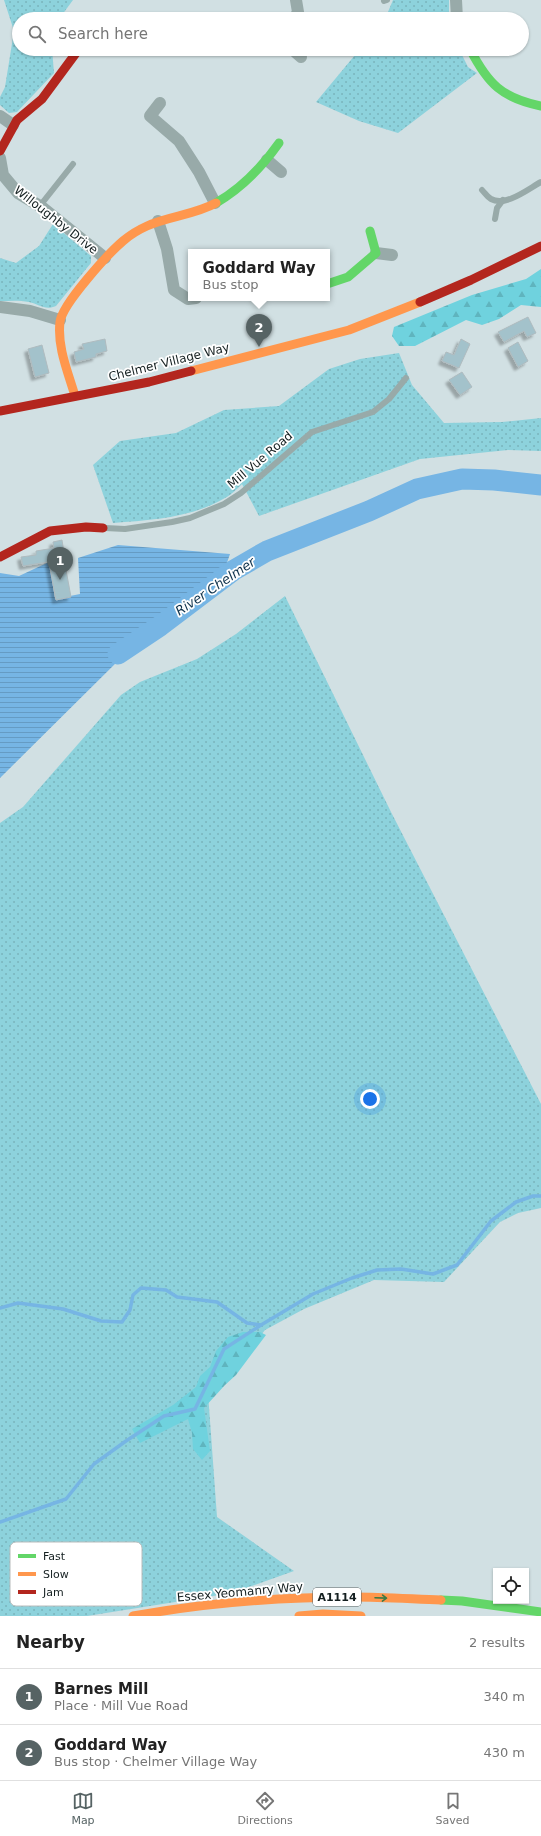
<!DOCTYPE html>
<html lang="en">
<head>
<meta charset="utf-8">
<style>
  body { margin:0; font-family:"DejaVu Sans",sans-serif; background:#f2f2f2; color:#222 }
  .controls { position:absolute; right:12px; bottom:12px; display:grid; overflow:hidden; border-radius:0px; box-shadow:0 1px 3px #0004 }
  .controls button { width:36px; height:36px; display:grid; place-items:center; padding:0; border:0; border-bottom:1px solid #e0e0e0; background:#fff; color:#222; font:20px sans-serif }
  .you { position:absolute; left:370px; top:1099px; width:14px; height:14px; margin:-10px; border:3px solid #fff; border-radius:50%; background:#1a73e8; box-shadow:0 0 0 6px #1a73e833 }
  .badge { display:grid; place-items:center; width:26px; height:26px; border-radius:50%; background:#566364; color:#fff; font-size:13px; font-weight:700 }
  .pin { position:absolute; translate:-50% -33px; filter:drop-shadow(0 1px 2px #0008) }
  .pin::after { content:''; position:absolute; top:21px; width:14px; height:12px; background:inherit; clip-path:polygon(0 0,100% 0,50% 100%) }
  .popup { position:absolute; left:188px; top:249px; width:142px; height:52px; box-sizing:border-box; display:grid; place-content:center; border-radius:0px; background:#fff; filter:drop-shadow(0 1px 3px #0005); font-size:13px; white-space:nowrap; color:#767676 }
  .popup b { font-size:15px; color:#222 }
  .popup::after { content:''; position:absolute; left:50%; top:100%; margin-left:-8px; border:8px solid transparent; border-top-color:#fff }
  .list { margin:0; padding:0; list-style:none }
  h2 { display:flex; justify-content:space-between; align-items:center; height:52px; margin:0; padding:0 16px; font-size:17px }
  h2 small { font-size:13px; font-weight:400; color:#767676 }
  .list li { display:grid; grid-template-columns:26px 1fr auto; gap:12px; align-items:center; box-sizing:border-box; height:56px; padding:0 16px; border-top:1px solid #e0e0e0 }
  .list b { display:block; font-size:15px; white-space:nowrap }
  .list p { margin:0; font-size:13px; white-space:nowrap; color:#767676 }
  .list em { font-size:13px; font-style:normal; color:#767676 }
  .icon { flex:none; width:22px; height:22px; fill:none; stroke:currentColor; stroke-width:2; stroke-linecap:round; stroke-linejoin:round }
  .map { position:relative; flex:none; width:541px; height:1616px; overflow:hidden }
  .search { position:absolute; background:#fff; box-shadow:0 1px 3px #0004; left:12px; right:12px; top:12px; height:44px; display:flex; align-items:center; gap:10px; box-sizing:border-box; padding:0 14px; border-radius:22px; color:#767676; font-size:15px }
  .sheet { height:164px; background:#fff }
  nav { display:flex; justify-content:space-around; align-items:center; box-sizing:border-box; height:56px; border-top:1px solid #e0e0e0; background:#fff; font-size:11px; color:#767676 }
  nav a { display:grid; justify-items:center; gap:2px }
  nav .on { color:#566364 }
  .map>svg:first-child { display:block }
  .grass { fill:url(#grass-dots) }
  .forest { fill:url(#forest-firs) }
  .water { fill:url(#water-rules) }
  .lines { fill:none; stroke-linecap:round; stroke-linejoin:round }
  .stream { stroke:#76b5e4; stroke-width:3.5 }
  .river { stroke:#76b5e4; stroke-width:21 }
  .building { fill:#a3c2cb; stroke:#afbbbf; filter:url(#shadow) }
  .lane { stroke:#98aaa9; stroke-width:6 }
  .street { stroke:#98aaa9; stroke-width:12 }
  .fast { stroke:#63d668; stroke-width:9 }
  .slow { stroke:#ff974d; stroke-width:9 }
  .jam { stroke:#b3261e; stroke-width:9 }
  .oneway { stroke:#3c7a44 }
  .labels { text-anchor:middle; stroke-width:3.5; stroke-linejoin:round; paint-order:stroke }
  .shield { fill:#fff; stroke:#5a6263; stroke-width:1 }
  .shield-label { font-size:11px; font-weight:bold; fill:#141f20 }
  .street-label { font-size:12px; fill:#141f20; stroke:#fff }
  .water-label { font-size:13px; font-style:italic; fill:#0f334d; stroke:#fff }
  .key { fill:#fff; stroke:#b8bcbc; stroke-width:1 }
  .key-label { font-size:11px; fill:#141f20 }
</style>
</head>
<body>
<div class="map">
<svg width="541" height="1616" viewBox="0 0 541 1616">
  <defs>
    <pattern id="grass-dots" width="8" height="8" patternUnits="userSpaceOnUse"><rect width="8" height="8" fill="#8dd2dc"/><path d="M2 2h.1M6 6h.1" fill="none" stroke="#79b4bc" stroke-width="1.8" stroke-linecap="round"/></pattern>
    <pattern id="forest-firs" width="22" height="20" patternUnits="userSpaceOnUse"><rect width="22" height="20" fill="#6fd2de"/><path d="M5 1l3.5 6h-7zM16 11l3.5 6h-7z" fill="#5fb4be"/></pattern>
    <pattern id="water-rules" width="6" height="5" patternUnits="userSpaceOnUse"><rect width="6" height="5" fill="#76b5e4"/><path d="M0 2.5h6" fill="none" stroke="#659bc3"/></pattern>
    <filter id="shadow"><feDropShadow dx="-3.5" dy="3.5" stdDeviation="1" flood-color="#0004"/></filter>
  </defs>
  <rect width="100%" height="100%" fill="#d1e0e3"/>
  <g class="grass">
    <polygon points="4,0 73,0 59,19 19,19 19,49 52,49 54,73 17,112 9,113 0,105 0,97 5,87 14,31"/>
    <polygon points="393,0 449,0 449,19 385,19"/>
    <polygon points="360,49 459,49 468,67 477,73 398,133 359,121 316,102"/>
    <path d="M53,224L91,256V263L56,306C45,311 39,304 29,302C19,300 10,301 0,301V258L16,263L39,246Z"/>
    <path d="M399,353L412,385L444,423L502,422L541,418V451L508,450L420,459L259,516L242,484C237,489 231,495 225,498C191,518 151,520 113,523L93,465L120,441L176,433L224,410L279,406L329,369L360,359Z"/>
    <polygon points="285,596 391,812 541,1104 541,1208 518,1213 500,1222 444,1282 374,1280 304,1309 265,1330 237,1366 208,1393 217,1517 294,1571 232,1593 87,1616 0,1616 0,823 23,807 121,695 140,682 197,659 236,634"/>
  </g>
  <g class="forest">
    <polygon points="541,269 541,307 521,305 499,319 482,325 466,320 415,346 399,346 392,336 394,327 472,295 526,279"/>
    <polygon points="243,1332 260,1332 266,1335 236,1375 225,1385 204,1408 210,1451 202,1460 193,1449 192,1433 188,1419 140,1443 132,1429 173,1405 196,1387 200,1376 210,1367 216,1351 228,1337"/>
  </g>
  <polygon class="water" points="118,545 230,554 221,580 156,623 139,640 142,642 123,656 0,778 0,573 19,576 49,562 55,599 80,594 78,558"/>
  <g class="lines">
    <g class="stream">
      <polyline points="220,569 234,570"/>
      <polyline points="0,1308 18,1303 63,1309 101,1321 122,1322 130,1310 133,1295 141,1288 166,1290 177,1297 217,1302 247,1323 261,1325"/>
      <polyline points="0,1522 66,1499 94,1464 126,1441 164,1416 195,1409 224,1349 261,1325 313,1294 352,1278 377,1270 401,1269 433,1274 457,1265 491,1221 516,1202 533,1196 541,1196"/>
    </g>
    <polyline class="river" points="118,654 160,626 234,570 267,551 369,511 417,489 462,479 494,480 541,485"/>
  </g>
  <g class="building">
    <polygon points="528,317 536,333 527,337 524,331 504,342 498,332"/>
    <polygon points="105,339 107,351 96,354 96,357 76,362 74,352 84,349 82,344"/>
    <polygon points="461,339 470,344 459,368 442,361 446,352 454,355"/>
    <polygon points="518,342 528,361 518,367 508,348"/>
    <polygon points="42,345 49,373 35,377 28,349"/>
    <polygon points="462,372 472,387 460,395 449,380"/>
    <polygon points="62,540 65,559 23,566 21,557 36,555 36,551 54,548 53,542"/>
    <polygon points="64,559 71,597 56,600 49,562"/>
  </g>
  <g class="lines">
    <g class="lane">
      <polyline points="384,1 387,0"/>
      <path d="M482,190C485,193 487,197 491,199C506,207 528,189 541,182"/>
      <polyline points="39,207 73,164"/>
      <polyline points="495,219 497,208 503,200"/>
      <polyline points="105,528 125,529 172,522 190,518 224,504 241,493 312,432 373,412 389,399 406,378"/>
    </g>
    <g class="street">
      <polyline points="456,0 457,19"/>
      <polyline points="294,19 298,12 296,0"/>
      <polyline points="292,49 301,57"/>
      <polyline points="160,103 150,116 179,141 199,172 215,203"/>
      <polyline points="0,116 13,125"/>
      <polyline points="0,158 3,175 18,193 43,208 105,258"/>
      <polyline points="267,160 281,172"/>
      <polyline points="158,221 167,249 174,290 188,299 196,298"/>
      <polyline points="376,253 392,255"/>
      <polyline points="0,307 30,311 60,320"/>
    </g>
    <g class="fast">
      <path d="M470,49C488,84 502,98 541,106"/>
      <path d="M216,203C242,188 262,167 279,143"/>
      <polyline points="327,284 348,277 376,253 370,231"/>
      <polyline points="441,1600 462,1601 541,1612"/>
    </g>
    <g class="slow">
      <polyline points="191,371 349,330 420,302"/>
      <path d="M75,396C68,372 57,347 60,322C62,304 109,253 123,241C130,235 138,230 147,226C169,216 194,215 216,203"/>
      <path d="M133,1616C206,1603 279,1597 353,1597C382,1597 412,1599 441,1600"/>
      <polyline points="299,1616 323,1614 361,1616"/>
    </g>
    <g class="jam">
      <polyline points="0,151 17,120 42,99 79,49"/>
      <polyline points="420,302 471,280 541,246"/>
      <polyline points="0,411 149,382 191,371"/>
      <polyline points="0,557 50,531 86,527 103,528"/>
    </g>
  </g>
  <defs><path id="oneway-shaft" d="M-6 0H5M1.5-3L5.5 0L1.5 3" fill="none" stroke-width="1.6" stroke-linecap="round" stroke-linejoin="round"/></defs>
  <use class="oneway" href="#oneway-shaft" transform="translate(381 1598) rotate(2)"/>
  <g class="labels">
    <rect class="shield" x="313" y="1588" width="48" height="18" rx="3"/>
    <g class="shield-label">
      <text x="337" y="1601">A1114</text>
    </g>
    <g class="street-label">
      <text transform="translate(56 220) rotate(38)" y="4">Willoughby Drive</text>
      <text transform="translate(169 362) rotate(-14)" y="4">Chelmer Village Way</text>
      <text transform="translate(260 460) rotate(-40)" y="4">Mill Vue Road</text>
      <text transform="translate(240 1592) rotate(-5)" y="4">Essex Yeomanry Way</text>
    </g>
    <g class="water-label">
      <text transform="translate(215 586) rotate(-34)" y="5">River Chelmer</text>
    </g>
  </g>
  <rect x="10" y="1542" width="132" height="64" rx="6" class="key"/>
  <rect x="18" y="1554" width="18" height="4" fill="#63d668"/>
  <rect x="18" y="1572" width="18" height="4" fill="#ff974d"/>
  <rect x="18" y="1590" width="18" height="4" fill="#b3261e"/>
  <g class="key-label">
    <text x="43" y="1560">Fast</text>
    <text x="43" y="1578">Slow</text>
    <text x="43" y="1596">Jam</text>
  </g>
</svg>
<div class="controls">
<button><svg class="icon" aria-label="locate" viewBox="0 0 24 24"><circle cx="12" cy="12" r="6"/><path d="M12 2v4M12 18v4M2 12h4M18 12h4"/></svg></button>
</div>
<div class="you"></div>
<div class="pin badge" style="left:60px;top:580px">1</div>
<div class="pin badge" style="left:259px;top:347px">2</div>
<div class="popup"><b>Goddard Way</b>Bus stop</div>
<div class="search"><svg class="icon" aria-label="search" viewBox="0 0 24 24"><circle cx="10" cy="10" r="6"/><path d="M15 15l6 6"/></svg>Search here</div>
</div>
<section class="sheet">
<h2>Nearby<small>2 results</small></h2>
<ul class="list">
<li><span class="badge">1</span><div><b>Barnes Mill</b><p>Place · Mill Vue Road</p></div><em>340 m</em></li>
<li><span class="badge">2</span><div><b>Goddard Way</b><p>Bus stop · Chelmer Village Way</p></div><em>430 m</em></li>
</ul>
</section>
<nav>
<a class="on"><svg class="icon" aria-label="map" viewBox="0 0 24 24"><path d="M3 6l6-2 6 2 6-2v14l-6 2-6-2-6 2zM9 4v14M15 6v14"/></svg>Map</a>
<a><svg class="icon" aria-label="directions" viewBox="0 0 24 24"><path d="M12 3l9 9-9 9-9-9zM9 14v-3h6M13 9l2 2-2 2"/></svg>Directions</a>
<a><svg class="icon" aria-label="saved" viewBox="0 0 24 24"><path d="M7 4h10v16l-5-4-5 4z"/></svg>Saved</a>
</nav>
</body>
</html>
